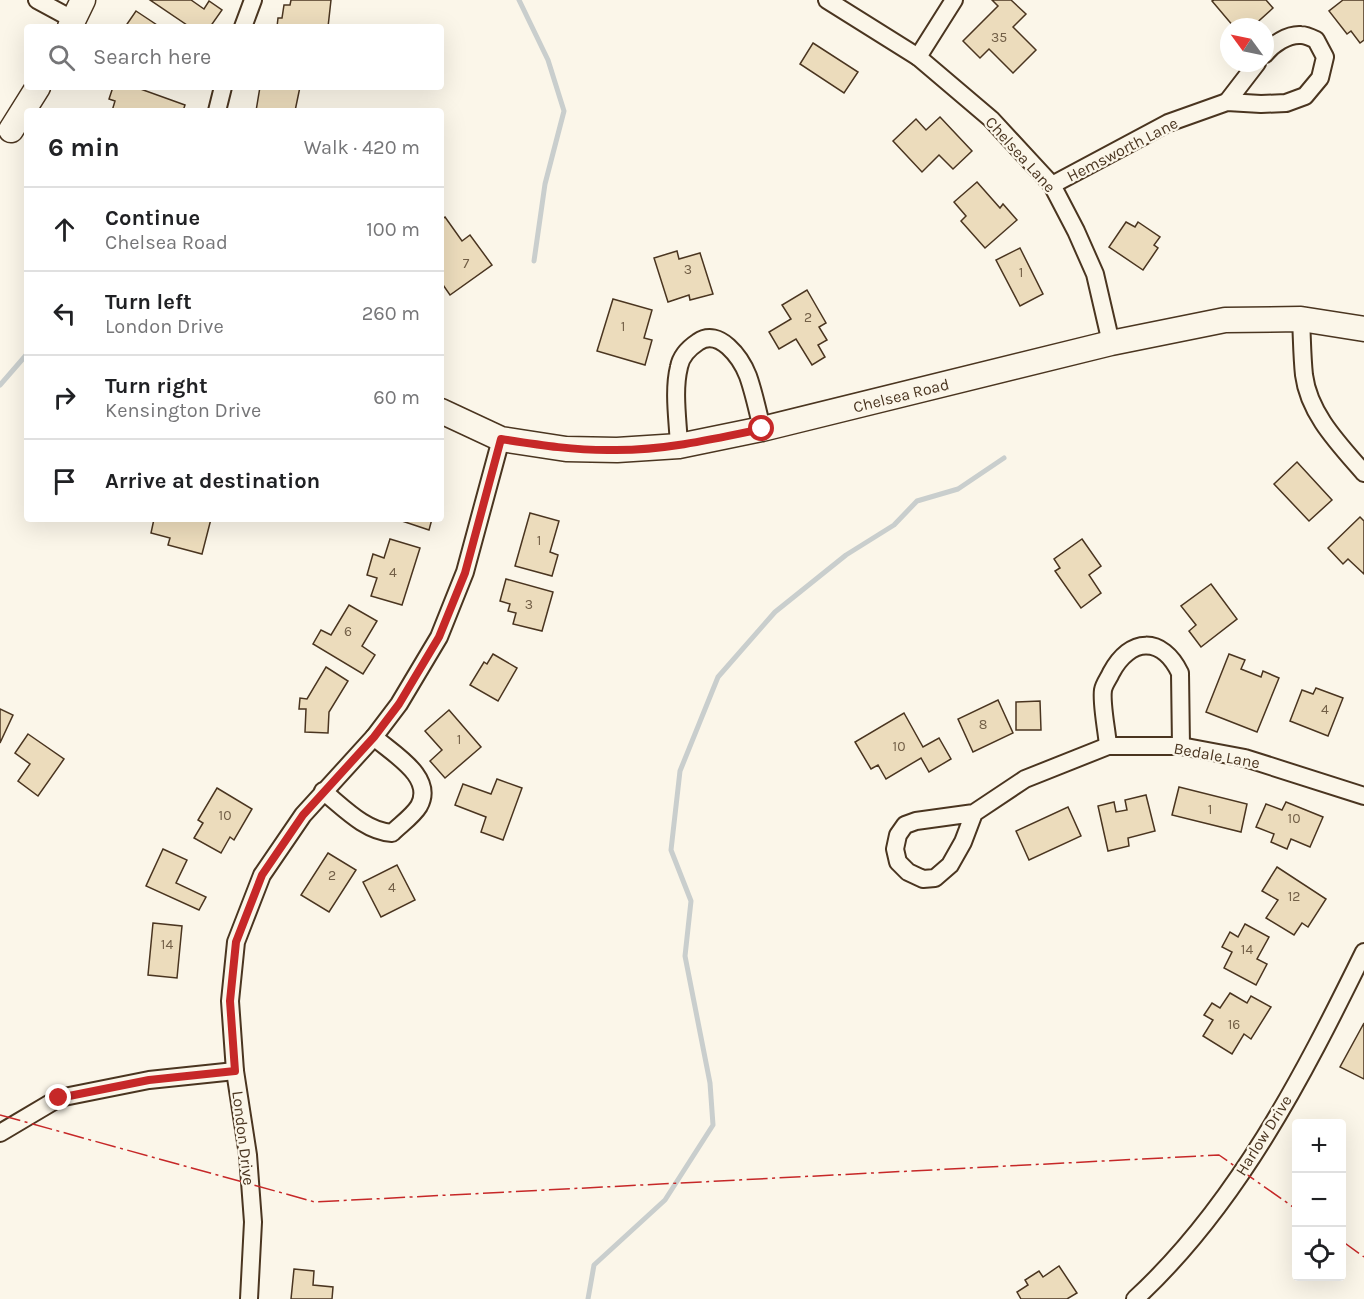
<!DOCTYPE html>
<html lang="en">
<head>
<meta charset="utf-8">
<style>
  body { margin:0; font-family:Karla,sans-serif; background:#f2f2f2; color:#202124 }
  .controls { position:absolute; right:18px; bottom:18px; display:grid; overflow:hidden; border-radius:6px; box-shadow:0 6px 24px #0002 }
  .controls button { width:54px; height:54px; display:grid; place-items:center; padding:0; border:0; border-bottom:2px solid #e0e0e0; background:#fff; color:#202124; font:30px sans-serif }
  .compass { position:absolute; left:1220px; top:18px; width:54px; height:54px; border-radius:50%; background:#fff; box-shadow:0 6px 24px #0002; rotate:303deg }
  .stop { position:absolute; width:18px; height:18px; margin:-14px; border:4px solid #c62828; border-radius:50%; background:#fff }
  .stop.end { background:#c62828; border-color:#fff; box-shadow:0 2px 6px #0008 }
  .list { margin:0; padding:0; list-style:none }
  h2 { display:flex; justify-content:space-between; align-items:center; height:78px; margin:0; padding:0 24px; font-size:26px }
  h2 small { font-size:20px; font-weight:400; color:#757577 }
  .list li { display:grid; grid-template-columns:39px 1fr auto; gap:18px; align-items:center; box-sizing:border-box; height:84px; padding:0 24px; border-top:2px solid #e0e0e0 }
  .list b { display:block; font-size:22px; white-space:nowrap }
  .list p { margin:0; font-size:20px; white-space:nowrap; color:#757577 }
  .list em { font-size:20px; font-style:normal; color:#757577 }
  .icon { flex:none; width:33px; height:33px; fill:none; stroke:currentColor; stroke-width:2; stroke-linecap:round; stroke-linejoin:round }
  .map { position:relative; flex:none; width:1364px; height:1299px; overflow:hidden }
  .search { position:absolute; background:#fff; box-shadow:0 6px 24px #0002; left:24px; top:24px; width:420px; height:66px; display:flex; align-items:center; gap:15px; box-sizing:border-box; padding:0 21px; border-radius:6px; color:#757577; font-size:22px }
  .panel { position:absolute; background:#fff; box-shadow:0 6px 24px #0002; left:24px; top:108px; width:420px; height:414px; border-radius:6px }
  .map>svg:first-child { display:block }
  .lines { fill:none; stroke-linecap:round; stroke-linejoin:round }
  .stream { stroke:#c9cecd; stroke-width:5 }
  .building { fill:#ecdcbc; stroke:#4a3520; stroke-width:1.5 }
  .street-casing { stroke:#4a3520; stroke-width:20 }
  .secondary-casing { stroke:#4a3520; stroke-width:27 }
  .street { stroke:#fbf6e9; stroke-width:16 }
  .secondary { stroke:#fbf6e9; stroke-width:24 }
  .power { stroke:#c62828; stroke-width:1.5; stroke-dasharray:21 4.5 3 4.5; stroke-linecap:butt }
  .route { stroke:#c62828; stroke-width:8 }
  .labels { text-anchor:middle; stroke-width:4.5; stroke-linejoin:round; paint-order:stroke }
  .number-label { font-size:14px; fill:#725f47 }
  .street-label { font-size:16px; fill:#4a3520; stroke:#fbf6e9 }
</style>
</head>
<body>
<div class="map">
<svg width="1364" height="1299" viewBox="0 0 1364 1299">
  <rect width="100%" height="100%" fill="#fbf6e9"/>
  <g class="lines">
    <g class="stream">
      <polyline points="519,0 548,60 564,111 545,184 534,261"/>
      <polyline points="0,385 27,354"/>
      <polyline points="588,1299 594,1265 665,1200 713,1125 710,1083 685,956 691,901 671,850 680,771 718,677 775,612 846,555 894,525 917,501 958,489 1004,458"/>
    </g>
  </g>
  <g class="building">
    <polygon points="150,0 191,0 204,9 209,1 222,10 210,27 190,27"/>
    <polygon points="291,0 331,0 328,27 277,27 278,18 282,18 284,5 290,5"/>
    <polygon points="992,0 1011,0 1026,14 1013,27 1036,50 1013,73 989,49 980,58 963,41 998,6"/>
    <polygon points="1214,0 1266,0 1273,8 1252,27 1248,21 1241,27 1234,27 1212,1"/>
    <polygon points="1343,0 1364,0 1364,40 1360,43 1351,31 1347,34 1329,11"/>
    <polygon points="136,11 160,27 125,27"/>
    <polygon points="813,43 858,72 844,93 800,64"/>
    <polygon points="113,87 135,87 185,105 183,111 112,111 115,101 109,99"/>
    <polygon points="260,87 300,87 295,111 256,111"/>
    <polygon points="940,117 972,151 953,169 939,155 922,172 893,141 916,119 926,130"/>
    <polygon points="977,182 1000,208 1003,204 1017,220 985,248 961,221 966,216 954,202"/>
    <polygon points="445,217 462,241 470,235 492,265 450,295 441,282 441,220"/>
    <polygon points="1126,222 1135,227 1138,222 1160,237 1154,245 1158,248 1143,270 1109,247"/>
    <polygon points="1020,248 1043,294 1020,306 996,260"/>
    <polygon points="677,251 679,259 700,253 713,294 690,300 689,295 668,302 654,258"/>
    <polygon points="807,290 826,323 819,327 827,340 818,345 825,357 812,365 796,339 779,349 769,332 791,319 782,305"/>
    <polygon points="613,299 652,310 644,338 652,340 645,365 597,351"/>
    <polygon points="1297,462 1332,500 1309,521 1274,484"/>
    <polygon points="530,513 559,521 550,552 558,555 552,576 515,566"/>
    <polygon points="1360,517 1364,521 1364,574 1348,559 1343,564 1328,548"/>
    <polygon points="154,519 211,519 202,554 168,545 170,538 151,533"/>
    <polygon points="396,519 432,519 429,530"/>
    <polygon points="390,539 420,548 402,605 371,596 377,578 367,575 373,554 384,558"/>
    <polygon points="1082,539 1101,566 1089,575 1101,593 1081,608 1055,571 1060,568 1054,559"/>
    <polygon points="506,579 553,592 542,631 513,624 516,613 508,611 510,604 500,601"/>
    <polygon points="1211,584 1237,619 1201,647 1189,631 1196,625 1181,606"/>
    <polygon points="349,605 377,621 362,646 375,655 363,674 313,644 321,630 331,635"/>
    <polygon points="493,654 517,668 498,701 470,685 484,662 487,664"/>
    <polygon points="1229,654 1245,660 1241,669 1261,677 1263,671 1279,678 1257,732 1206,712"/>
    <polygon points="326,667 348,681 329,712 328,733 305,732 306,709 299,709 300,698 307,699"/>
    <polygon points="1316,688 1343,698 1328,736 1290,721 1302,690 1313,694"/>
    <polygon points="998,700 1013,733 973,752 958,719"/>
    <polygon points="1040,701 1041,730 1016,730 1016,702"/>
    <polygon points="0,709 13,715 0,743"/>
    <polygon points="449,710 481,747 445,778 430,761 442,750 425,731"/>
    <polygon points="904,713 923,747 939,738 951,759 929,772 921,758 886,779 878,765 871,769 855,742"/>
    <polygon points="28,734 64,759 38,796 18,781 30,764 15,753"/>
    <polygon points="497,779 522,788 503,840 481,832 486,817 455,805 463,784 491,794"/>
    <polygon points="1179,787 1247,804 1241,832 1172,815"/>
    <polygon points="217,788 252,809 234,840 230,837 221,853 194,838 203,823 198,820"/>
    <polygon points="1146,795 1155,831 1128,838 1129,846 1108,851 1098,806 1114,802 1116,812 1127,810 1125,800"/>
    <polygon points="1286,802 1323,817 1310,847 1291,839 1287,849 1271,842 1274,834 1256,827 1266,804 1282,810"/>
    <polygon points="1068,807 1081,836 1029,860 1016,831"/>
    <polygon points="163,849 187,860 176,883 206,897 199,910 146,886"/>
    <polygon points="328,853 356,870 329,912 301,895"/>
    <polygon points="397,865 415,900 381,917 363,882"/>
    <polygon points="1277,867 1326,899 1308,927 1302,923 1294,935 1266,918 1278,900 1262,891"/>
    <polygon points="153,923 182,926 177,978 148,975"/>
    <polygon points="1245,924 1269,937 1257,959 1267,964 1256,985 1224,968 1232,952 1222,947 1230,932 1238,937"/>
    <polygon points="1230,993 1247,1003 1251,996 1271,1007 1251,1039 1244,1034 1232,1054 1203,1036 1213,1020 1204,1015 1212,1003 1220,1008"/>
    <polygon points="1364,1023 1364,1079 1340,1067"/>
    <polygon points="1059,1266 1077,1293 1067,1299 1021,1299 1017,1292 1028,1285 1025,1280 1039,1271 1043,1277"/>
    <polygon points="294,1269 314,1271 313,1285 333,1287 332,1299 291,1299"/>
  </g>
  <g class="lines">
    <defs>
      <g id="street">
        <polyline points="37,0 74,20"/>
        <polyline points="827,0 918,57 991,119 1052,185 1076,231 1095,274 1111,343"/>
        <polyline points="243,27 253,0"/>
        <polyline points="918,57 954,0"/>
        <polyline points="1227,102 1257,63"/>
        <polyline points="217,111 223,87"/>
        <path d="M1052,185L1168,123L1227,102L1261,104L1286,103L1305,96L1320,78L1325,57L1316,40C1312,38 1306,35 1301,35C1288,34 1273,44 1265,54"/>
        <path d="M1301,319C1302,337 1302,356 1304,375C1309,414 1339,444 1364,473"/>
        <path d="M679,446C678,421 673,391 679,367C681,355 689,348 698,342C719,327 741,358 748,376C754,393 758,412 762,429"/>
        <path d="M1108,746C1107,731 1101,704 1103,690C1104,684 1109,678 1111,673C1130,637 1162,636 1180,673L1181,746"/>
        <path d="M323,791C344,808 365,831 392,833C400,825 413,816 419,806C435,777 393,754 374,737"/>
        <polyline points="974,813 963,842 950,865 935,878 923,879 908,872 898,862 895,849 898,835 905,825 916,821 974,813 1025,779 1108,746 1181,746 1245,758 1364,796"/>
        <polyline points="0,1133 59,1098 149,1080 235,1071"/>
        <polyline points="249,1299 253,1222 248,1155 235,1071 230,1001 236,942 262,875 303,815 374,737 399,704 439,637 465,572 501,439"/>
        <path d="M1135,1299C1237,1205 1303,1076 1364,952"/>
      </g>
      <g id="secondary">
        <polyline points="70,27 83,0"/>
        <polyline points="11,130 38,87"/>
        <polyline points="441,411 501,439 566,449 617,450 679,446 762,429 1111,343 1225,320 1301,319 1364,329"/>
      </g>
    </defs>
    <use href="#street" class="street-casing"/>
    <use href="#secondary" class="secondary-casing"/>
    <use href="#street" class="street"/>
    <use href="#secondary" class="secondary"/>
    <g class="power">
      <polyline points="0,1115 315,1202 1219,1155 1296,1209"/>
      <polyline points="1342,1241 1364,1257"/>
    </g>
  </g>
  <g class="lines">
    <path class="route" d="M59,1098L149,1080L235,1071L230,1001L236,942L262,875L303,815L374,737L399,704L439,637L465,573L501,439C539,445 577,451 616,450C666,450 714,439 762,429"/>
  </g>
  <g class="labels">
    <g class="number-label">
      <text x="999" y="42">35</text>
      <text x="466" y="268">7</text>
      <text x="688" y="274">3</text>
      <text x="1021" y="277">1</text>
      <text x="808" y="322">2</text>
      <text x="623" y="331">1</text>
      <text x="539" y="545">1</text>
      <text x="393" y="577">4</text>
      <text x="529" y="609">3</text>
      <text x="348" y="636">6</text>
      <text x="1325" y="714">4</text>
      <text x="983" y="729">8</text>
      <text x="459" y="744">1</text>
      <text x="899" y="751">10</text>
      <text x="1210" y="814">1</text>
      <text x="225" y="820">10</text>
      <text x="1294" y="823">10</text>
      <text x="332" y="880">2</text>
      <text x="392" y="892">4</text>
      <text x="1294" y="901">12</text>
      <text x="167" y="949">14</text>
      <text x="1247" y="954">14</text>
      <text x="1234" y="1029">16</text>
    </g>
    <g class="street-label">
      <text transform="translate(1122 149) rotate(-27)" y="6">Hemsworth Lane</text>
      <text transform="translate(1021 154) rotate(48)" y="6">Chelsea Lane</text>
      <text transform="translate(901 395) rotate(-14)" y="6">Chelsea Road</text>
      <text transform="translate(1217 755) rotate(10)" y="6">Bedale Lane</text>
      <text transform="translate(1263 1135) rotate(-58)" y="6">Harlow Drive</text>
      <text transform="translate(244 1138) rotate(83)" y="6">London Drive</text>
    </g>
  </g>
</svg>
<div class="controls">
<button>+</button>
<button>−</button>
<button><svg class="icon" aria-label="locate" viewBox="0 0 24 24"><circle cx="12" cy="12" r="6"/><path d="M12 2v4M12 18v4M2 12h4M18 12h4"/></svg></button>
</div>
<svg class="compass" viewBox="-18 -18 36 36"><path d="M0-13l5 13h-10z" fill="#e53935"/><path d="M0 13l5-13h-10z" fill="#757577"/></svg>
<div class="stop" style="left:762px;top:429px"></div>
<div class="stop end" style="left:59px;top:1098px"></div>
<div class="search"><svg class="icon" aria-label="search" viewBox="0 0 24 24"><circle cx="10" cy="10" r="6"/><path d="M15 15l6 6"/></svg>Search here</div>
<section class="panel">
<h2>6 min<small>Walk · 420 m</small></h2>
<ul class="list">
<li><svg class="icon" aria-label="ahead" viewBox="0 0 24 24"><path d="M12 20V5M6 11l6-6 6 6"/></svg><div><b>Continue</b><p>Chelsea Road</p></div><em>100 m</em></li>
<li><svg class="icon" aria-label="left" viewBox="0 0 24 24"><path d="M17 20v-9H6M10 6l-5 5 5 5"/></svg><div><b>Turn left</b><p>London Drive</p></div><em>260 m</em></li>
<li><svg class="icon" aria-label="right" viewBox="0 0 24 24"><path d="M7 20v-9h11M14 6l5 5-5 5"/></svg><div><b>Turn right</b><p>Kensington Drive</p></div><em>60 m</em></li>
<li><svg class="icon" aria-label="arrive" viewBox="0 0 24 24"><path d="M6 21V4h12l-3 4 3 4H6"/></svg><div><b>Arrive at destination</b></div></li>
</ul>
</section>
</div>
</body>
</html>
